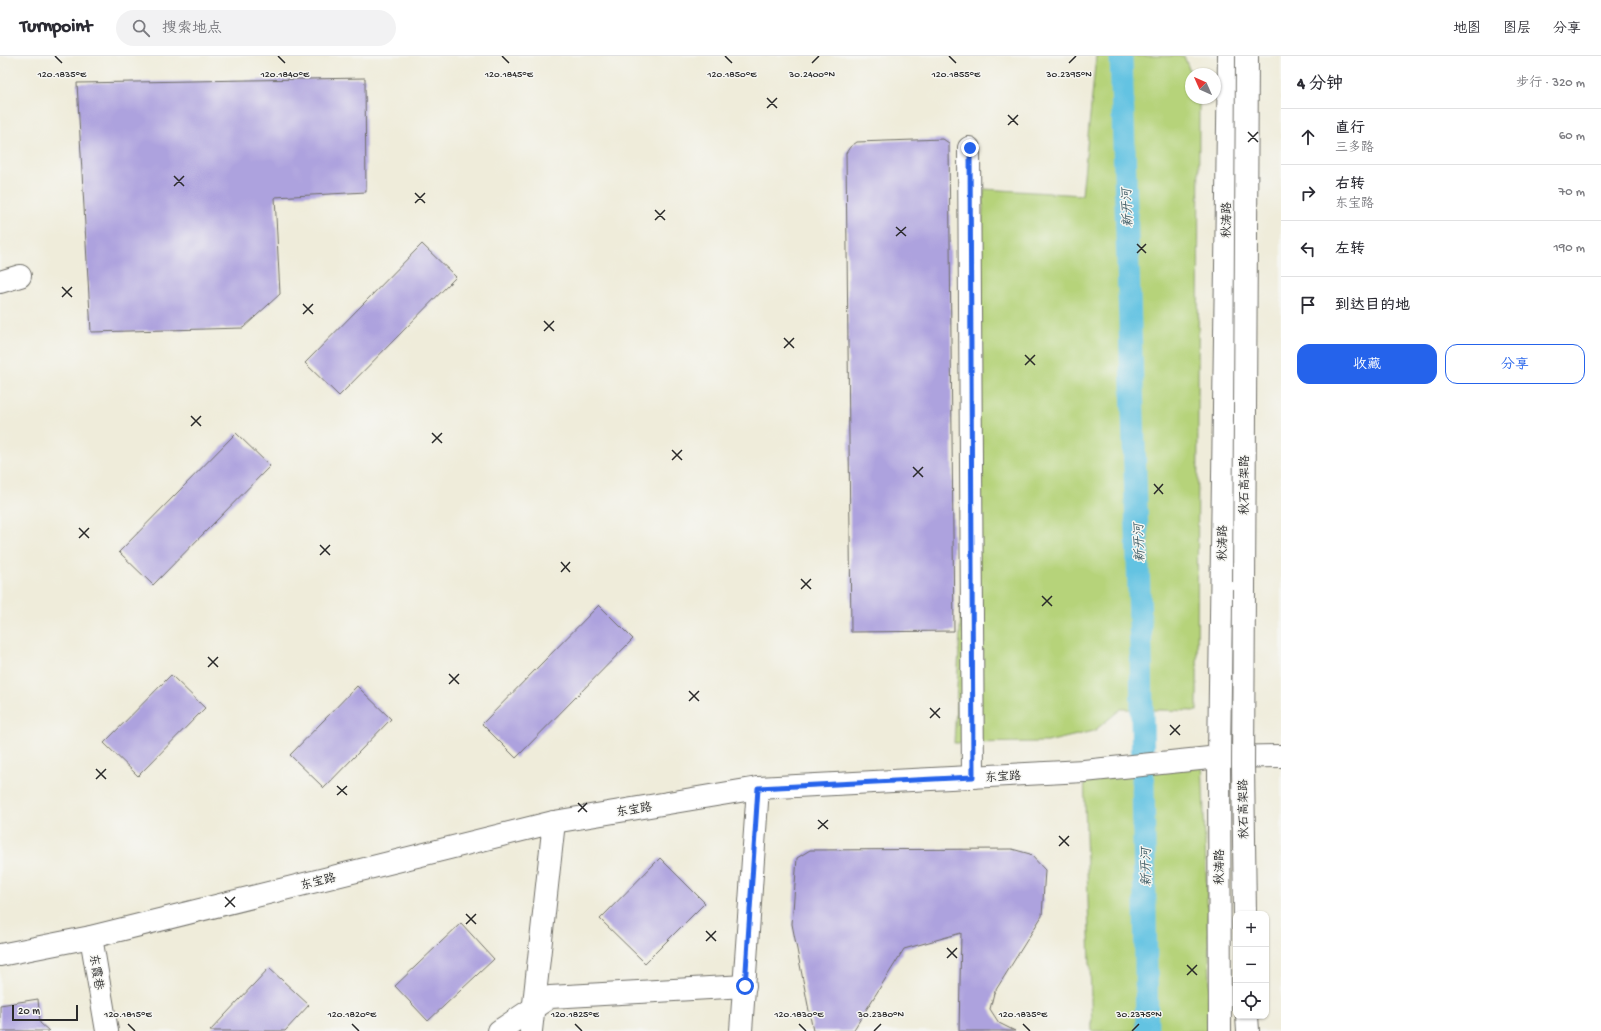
<!DOCTYPE html>
<html lang="zh">
<head>
<meta charset="utf-8">
<style>
  body { margin:0; font-family:"Gochi Hand","LXGW WenKai TC",sans-serif; background:#f2f2f3; color:#2b2b33 }
  .controls { position:absolute; right:12px; bottom:12px; display:grid; overflow:hidden; border-radius:8px; box-shadow:0 1px 3px #0004 }
  .controls button { width:36px; height:36px; display:grid; place-items:center; padding:0; border:0; border-bottom:1px solid #e1e1e2; background:#fff; color:#2b2b33; font:20px sans-serif }
  .compass { position:absolute; left:1185px; top:12px; width:36px; height:36px; border-radius:50%; background:#fff; box-shadow:0 1px 3px #0004; rotate:315deg }
  .scale { position:absolute; left:12px; bottom:10px; width:66px; box-sizing:border-box; padding-left:4px; border:2px solid #2b2b2b; border-top:0; font-size:11px; line-height:14px; white-space:nowrap; color:#2b2b2b; -webkit-text-stroke:3px #f6f6f2; paint-order:stroke }
  .stop { position:absolute; width:12px; height:12px; margin:-9px; border:3px solid #2563eb; border-radius:50%; background:#fff }
  .stop.end { background:#2563eb; border-color:#fff; box-shadow:0 1px 4px #0008 }
  .list { margin:0; padding:0; list-style:none }
  h2 { display:flex; justify-content:space-between; align-items:center; height:52px; margin:0; padding:0 16px; font-size:17px }
  h2 small { font-size:13px; font-weight:400; color:#7c7c81 }
  .list li { display:grid; grid-template-columns:26px 1fr auto; gap:12px; align-items:center; box-sizing:border-box; height:56px; padding:0 16px; border-top:1px solid #e1e1e2 }
  .list b { display:block; font-size:15px; white-space:nowrap }
  .list p { margin:0; font-size:13px; white-space:nowrap; color:#7c7c81 }
  .list em { font-size:13px; font-style:normal; color:#7c7c81 }
  .actions { display:flex; gap:8px; padding:12px 16px }
  .actions a { flex:1; padding:9px 0; border:1px solid #2563eb; border-radius:12px; text-align:center; font-size:14px; color:#2563eb }
  .actions .main { background:#2563eb; color:#fff }
  .icon { flex:none; width:22px; height:22px; fill:none; stroke:currentColor; stroke-width:2; stroke-linecap:round; stroke-linejoin:round }
  .map { position:relative; flex:none; width:1281px; height:975px; overflow:hidden }
  header { display:flex; align-items:center; gap:24px; box-sizing:border-box; height:56px; padding:0 20px; background:#fff; border-bottom:1px solid #e1e1e2 }
  header strong { font-size:19px }
  nav { display:flex; gap:22px; margin-inline-start:auto; font-size:14px }
  .search { width:280px; height:36px; background:#f2f2f3; display:flex; align-items:center; gap:10px; box-sizing:border-box; padding:0 14px; border-radius:22px; color:#7c7c81; font-size:15px }
  main { display:flex }
  aside { flex:1; background:#fff }
  .map>svg:first-child { display:block }
  .green { fill:#b6d37a; stroke:#707f52 }
  .lines { fill:none; stroke-linecap:round; stroke-linejoin:round }
  .canal { stroke:#64c3e2; stroke-width:23 }
  .building { fill:#ada2de }
  .minor-casing { stroke:#706f68; stroke-width:24 }
  .major-casing { stroke:#706f68; stroke-width:24 }
  .highway-casing { stroke:#706f68; stroke-width:24 }
  .minor { stroke:#fff; stroke-width:22 }
  .major { stroke:#fff; stroke-width:22 }
  .highway { stroke:#fff; stroke-width:22 }
  .highway-bridge-casing { stroke:#706f68; stroke-width:24; stroke-linecap:butt }
  .highway-bridge { stroke:#fff; stroke-width:22 }
  .route { stroke:#2563eb; stroke-width:5 }
  .ticks { fill:none; stroke:#2b2b2b; stroke-width:1.5 }
  .labels { text-anchor:middle; stroke-width:3; stroke-linejoin:round; paint-order:stroke }
  .street-label { font-size:12px; fill:#2b2b2b; stroke:#f6f6f2 }
  .water-label { font-size:13px; font-style:italic; fill:#3c5962; stroke:#f6f6f2 }
  .ticks-label { font-size:10px; text-anchor:middle; fill:#2b2b2b; stroke:#f6f6f2; stroke-width:3; stroke-linejoin:round; paint-order:stroke }
</style>
</head>
<body>
<header>
<strong>Turnpoint</strong>
<div class="search"><svg class="icon" aria-label="search" viewBox="0 0 24 24"><circle cx="10" cy="10" r="6"/><path d="M15 15l6 6"/></svg>搜索地点</div>
<nav><a>地图</a><a>图层</a><a>分享</a></nav>
</header>
<main>
<div class="map">
<svg width="1281" height="975" viewBox="0 0 1281 975">
  <rect width="100%" height="100%" fill="#f6f6f2"/>
  <filter id="ink" filterUnits="userSpaceOnUse"><feTurbulence type="fractalNoise" baseFrequency=".025" numOctaves="2"/><feDisplacementMap in="SourceGraphic" scale="8" xChannelSelector="R" yChannelSelector="G"/><feConvolveMatrix kernelMatrix="1 2 1 2 8 2 1 2 1" color-interpolation-filters="sRGB"/></filter>
  <filter id="wash" filterUnits="userSpaceOnUse"><feTurbulence type="fractalNoise" baseFrequency=".012" numOctaves="4" result="noise"/><feDisplacementMap in="SourceGraphic" scale="16" xChannelSelector="R" yChannelSelector="G"/><feGaussianBlur stdDeviation="0.9" result="paint"/><feColorMatrix in="noise" values="0 0 0 0 0 0 0 0 0 0 0 0 0 0 0 0 0 1.4 0 .05"/><feComposite in="paint" operator="in"/></filter>
  <g filter="url(#wash)">
    <rect width="100%" height="100%" fill="#efecda"/>
    <g class="green">
      <polygon points="1096,0 1184,0 1191,18 1191,42 1199,42 1197,655 1121,653 1094,675 1047,686 954,687 984,133 1082,139"/>
      <polygon points="1202,703 1212,975 1092,975 1084,715"/>
    </g>
    <g class="lines">
      <polyline class="canal" points="1121,0 1141,596 1147,975"/>
    </g>
    <g id="blocks">
      <g class="building">
        <polygon points="365,22 366,136 275,141 280,238 243,272 91,276 77,27"/>
        <polygon points="943,83 949,87 954,575 851,576 846,97 850,91 857,86"/>
        <polygon points="422,188 456,221 339,340 305,307"/>
        <polygon points="236,377 270,410 153,529 119,496"/>
        <polygon points="599,549 633,583 516,702 482,668"/>
        <polygon points="171,619 205,652 138,720 104,687"/>
        <polygon points="357,630 391,663 324,732 290,699"/>
        <polygon points="1012,793 1030,798 1045,814 1042,860 994,937 990,953 999,967 1015,975 959,975 961,877 904,893 853,975 813,975 792,868 797,802 810,794"/>
        <polygon points="660,802 705,847 645,907 600,863"/>
        <polygon points="461,867 494,903 428,965 395,930"/>
        <polygon points="269,912 309,949 285,975 210,975"/>
        <polygon points="38,943 40,967 49,975 0,975 0,949"/>
      </g>
    </g>
  </g>
  <g filter="url(#ink)">
    <use href="#blocks" fill-opacity="0" stroke="#706f68" stroke-width="1"/>
    <g class="lines">
      <defs>
        <g id="minor">
          <polyline points="969,92 973,721"/>
          <polyline points="0,226 20,220"/>
          <polyline points="91,881 107,975"/>
          <polyline points="0,899 91,881 554,766 758,732 1084,715 1219,701 1281,700"/>
          <polyline points="499,975 550,941 745,930"/>
          <polyline points="531,975 554,766"/>
          <polyline points="741,975 758,732"/>
        </g>
        <polyline id="major" points="1220,975 1219,701 1229,0"/>
        <polyline id="highway" points="1247,960 1248,975"/>
      </defs>
      <use href="#minor" class="minor-casing"/>
      <use href="#major" class="major-casing"/>
      <use href="#highway" class="highway-casing"/>
      <use href="#minor" class="minor"/>
      <use href="#major" class="major"/>
      <use href="#highway" class="highway"/>
      <defs>
        <polyline id="highway-bridge" points="1245,858 1243,709 1247,0"/>
      </defs>
      <use href="#highway-bridge" class="highway-bridge-casing"/>
      <use href="#highway-bridge" class="highway-bridge"/>
    </g>
  </g>
  <g class="lines" filter="url(#ink)">
    <polyline class="route" points="745,930 758,732 973,721 970,92"/>
  </g>
  <path class="ticks" d="M55,0L62,7M278,0L285,7M502,0L509,7M725,0L732,7M949,0L956,7M812,7L819,0M1069,7L1076,0M767,42L777,52M767,52L777,42M1008,59L1018,69M1008,69L1018,59M1248,76L1258,86M1248,86L1258,76M174,120L184,130M174,130L184,120M415,137L425,147M415,147L425,137M655,154L665,164M655,164L665,154M896,171L906,180M896,180L906,171M1137,188L1146,197M1137,197L1146,188M62,231L72,241M62,241L72,231M303,248L313,258M303,258L313,248M544,265L554,275M544,275L554,265M784,282L794,292M784,292L794,282M1025,299L1035,309M1025,309L1035,299M191,360L201,370M191,370L201,360M432,377L442,387M432,387L442,377M672,394L682,404M672,404L682,394M913,411L923,421M913,421L923,411M1154,428L1163,438M1154,438L1163,428M79,472L89,482M79,482L89,472M320,489L330,499M320,499L330,489M561,506L570,516M561,516L570,506M801,523L811,533M801,533L811,523M1042,540L1052,550M1042,550L1052,540M208,601L218,611M208,611L218,601M449,618L459,628M449,628L459,618M689,635L699,645M689,645L699,635M930,652L940,662M930,662L940,652M1170,669L1180,679M1170,679L1180,669M96,713L106,723M96,723L106,713M337,730L347,739M337,739L347,730M578,747L587,756M578,756L587,747M818,764L828,773M818,773L828,764M1059,780L1069,790M1059,790L1069,780M225,841L235,851M225,851L235,841M466,858L476,868M466,868L476,858M706,875L716,885M706,885L716,875M947,892L957,902M947,902L957,892M1187,909L1197,919M1187,919L1197,909M128,968L135,975M352,968L359,975M575,968L582,975M799,968L806,975M1023,968L1030,975M874,975L881,968M1132,975L1139,968"/>
  <g class="labels">
    <g class="street-label">
      <text transform="translate(1226 164) rotate(-89)" y="4">秋涛路</text>
      <text transform="translate(1244 429) rotate(-90)" y="4">秋石高架路</text>
      <text transform="translate(1222 487) rotate(-89)" y="4">秋涛路</text>
      <text transform="translate(1003 720) rotate(-3)" y="4">东宝路</text>
      <text transform="translate(634 753) rotate(-9)" y="4">东宝路</text>
      <text transform="translate(1243 753) rotate(-91)" y="4">秋石高架路</text>
      <text transform="translate(1219 811) rotate(-90)" y="4">秋涛路</text>
      <text transform="translate(318 825) rotate(-14)" y="4">东宝路</text>
      <text transform="translate(97 916) rotate(81)" y="4">东霞巷</text>
    </g>
    <g class="water-label">
      <text transform="translate(1126 152) rotate(-92)" y="5">新开河</text>
      <text transform="translate(1138 487) rotate(-92)" y="5">新开河</text>
      <text transform="translate(1145 811) rotate(-91)" y="5">新开河</text>
    </g>
  </g>
  <g class="ticks-label">
    <text x="285" y="21">120.1840°E</text>
    <text x="732" y="21">120.1850°E</text>
    <text x="62" y="21">120.1835°E</text>
    <text x="509" y="21">120.1845°E</text>
    <text x="812" y="21">30.2400°N</text>
    <text x="956" y="21">120.1855°E</text>
    <text x="1069" y="21">30.2395°N</text>
    <text x="881" y="961">30.2380°N</text>
    <text x="128" y="961">120.1815°E</text>
    <text x="352" y="961">120.1820°E</text>
    <text x="575" y="961">120.1825°E</text>
    <text x="799" y="961">120.1830°E</text>
    <text x="1023" y="961">120.1835°E</text>
    <text x="1139" y="961">30.2375°N</text>
  </g>
</svg>
<div class="controls">
<button>+</button>
<button>−</button>
<button><svg class="icon" aria-label="locate" viewBox="0 0 24 24"><circle cx="12" cy="12" r="6"/><path d="M12 2v4M12 18v4M2 12h4M18 12h4"/></svg></button>
</div>
<svg class="compass" viewBox="-18 -18 36 36"><path d="M0-13l5 13h-10z" fill="#e53935"/><path d="M0 13l5-13h-10z" fill="#7c7c81"/></svg>
<div class="scale">20 m</div>
<div class="stop" style="left:745px;top:930px"></div>
<div class="stop end" style="left:970px;top:92px"></div>
</div>
<aside>
<h2>4 分钟<small>步行 · 320 m</small></h2>
<ul class="list">
<li><svg class="icon" aria-label="ahead" viewBox="0 0 24 24"><path d="M12 20V5M6 11l6-6 6 6"/></svg><div><b>直行</b><p>三多路</p></div><em>60 m</em></li>
<li><svg class="icon" aria-label="right" viewBox="0 0 24 24"><path d="M7 20v-9h11M14 6l5 5-5 5"/></svg><div><b>右转</b><p>东宝路</p></div><em>70 m</em></li>
<li><svg class="icon" aria-label="left" viewBox="0 0 24 24"><path d="M17 20v-9H6M10 6l-5 5 5 5"/></svg><div><b>左转</b></div><em>190 m</em></li>
<li><svg class="icon" aria-label="arrive" viewBox="0 0 24 24"><path d="M6 21V4h12l-3 4 3 4H6"/></svg><div><b>到达目的地</b></div></li>
</ul>
<div class="actions"><a class="main">收藏</a><a>分享</a></div>
</aside>
</main>
</body>
</html>
